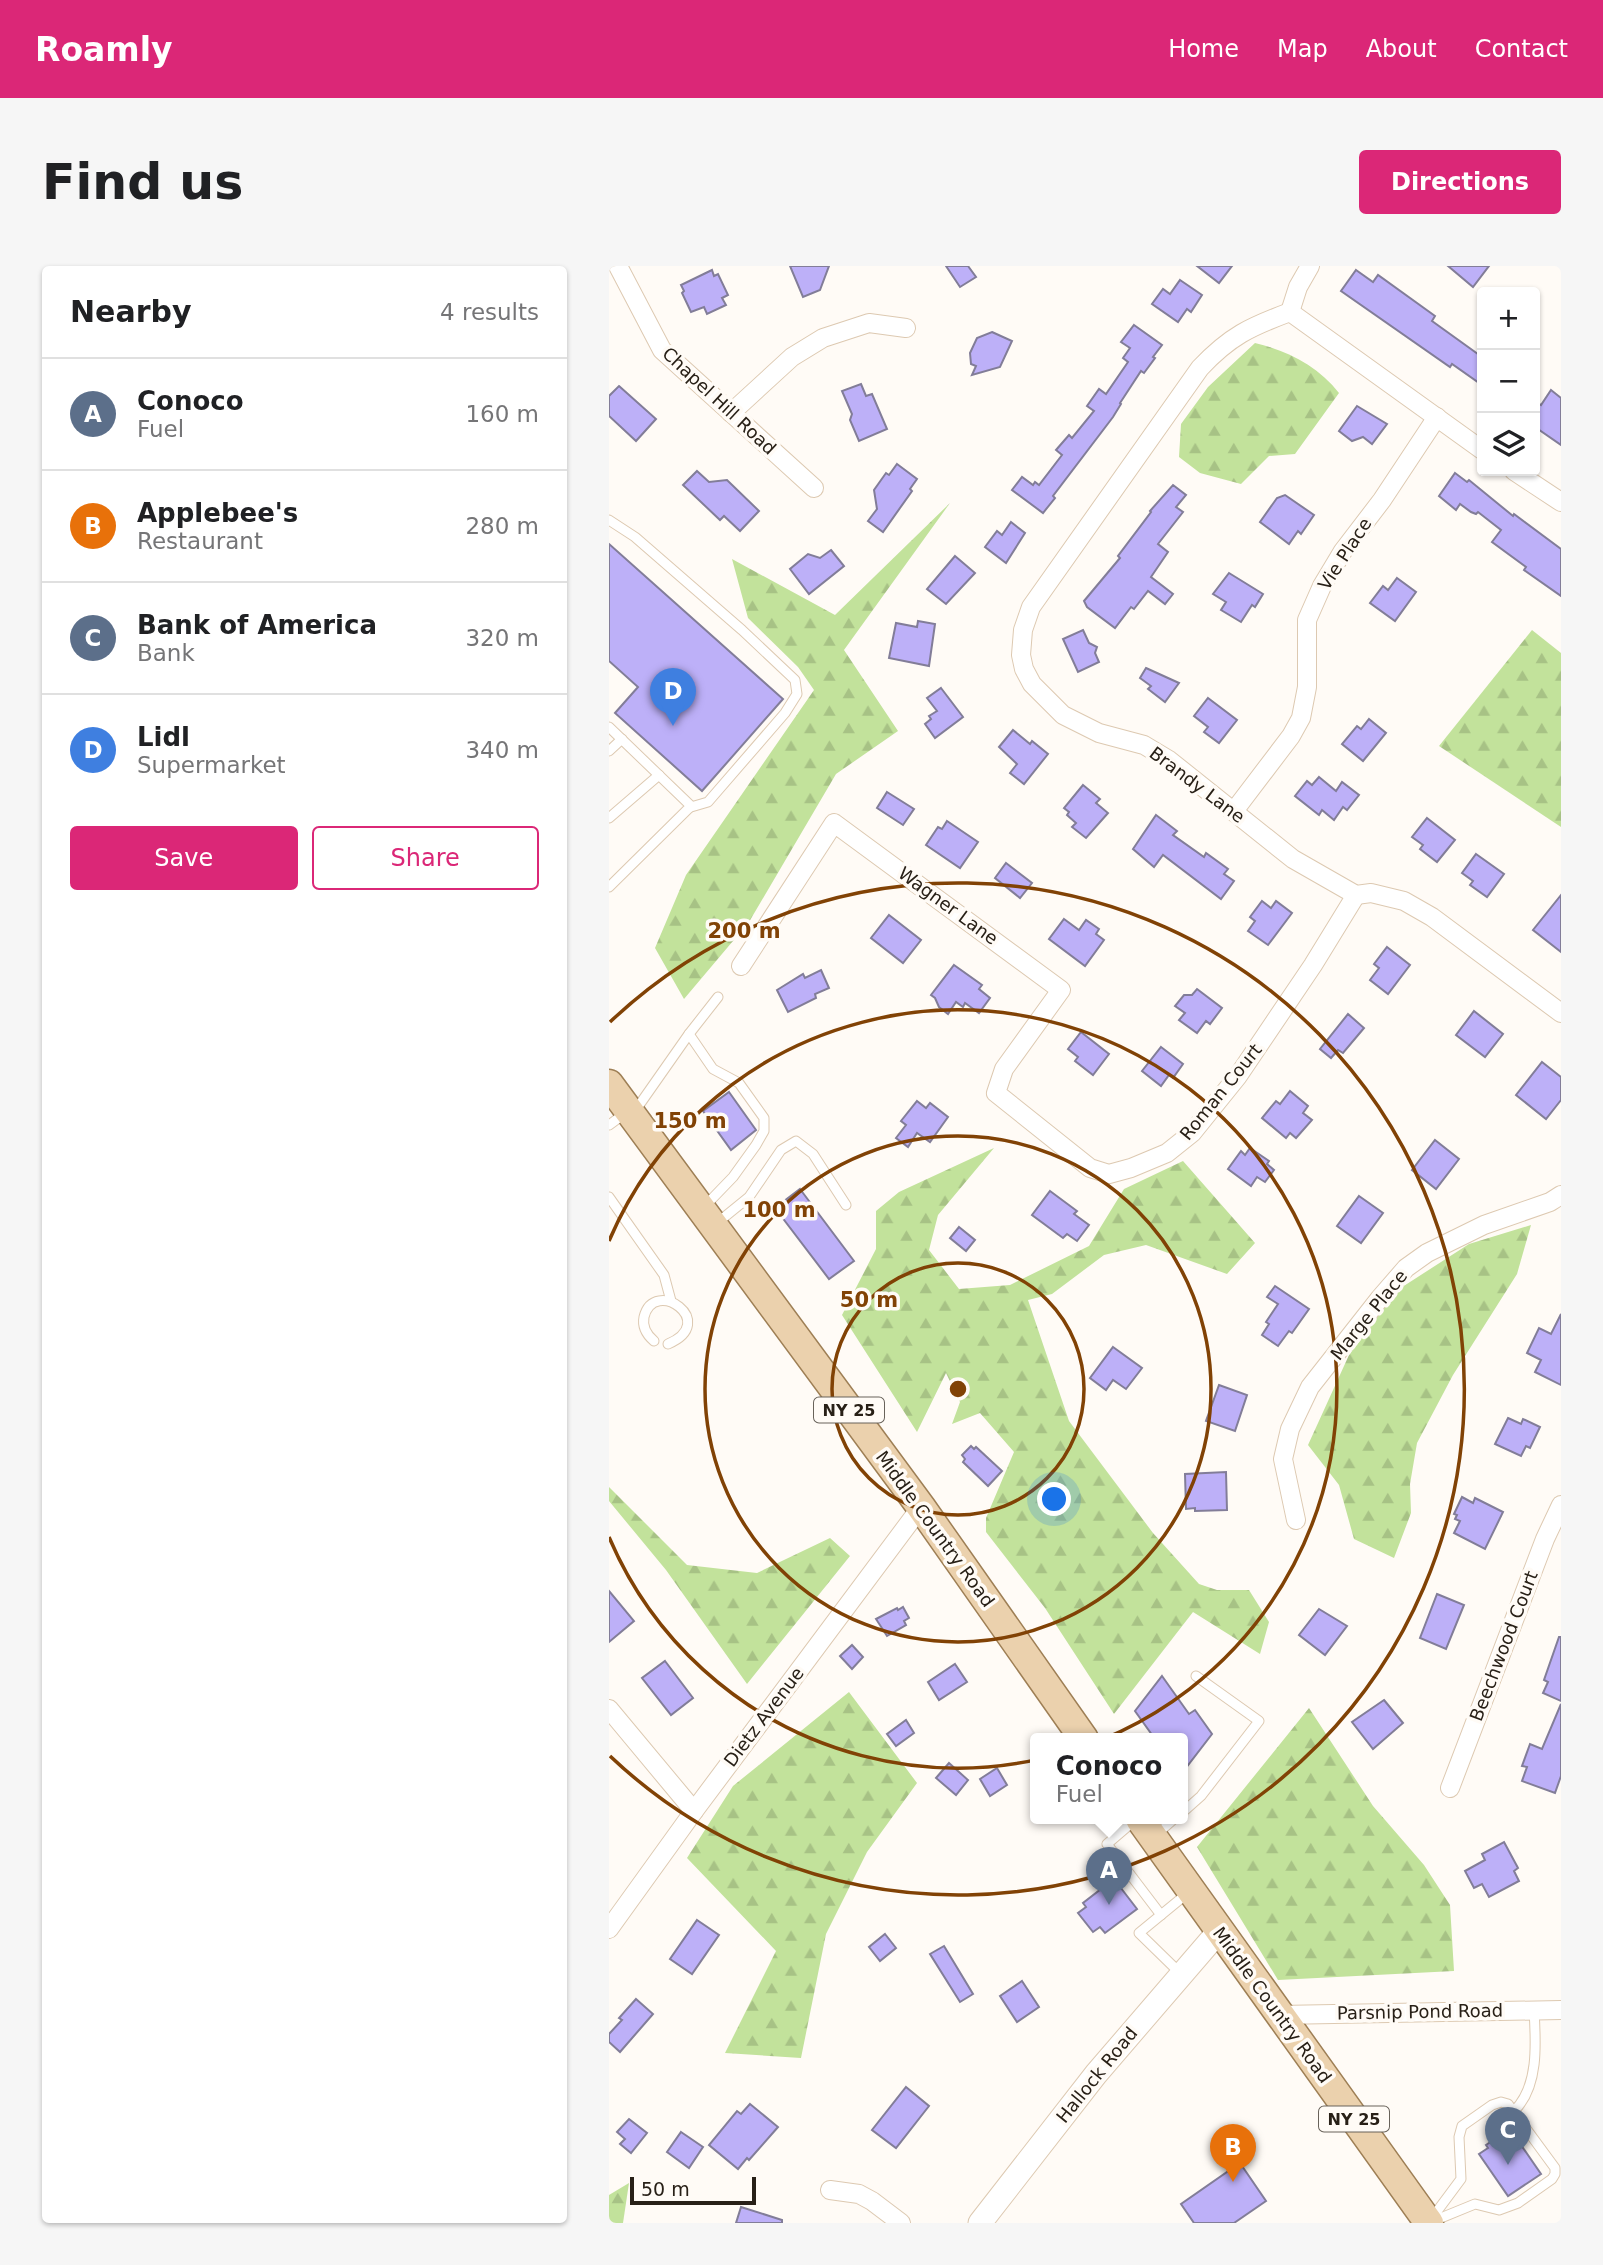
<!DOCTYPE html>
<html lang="en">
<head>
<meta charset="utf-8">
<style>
  body { margin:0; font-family:"DejaVu Sans",sans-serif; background:#f6f6f6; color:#202124 }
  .controls { position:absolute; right:21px; top:21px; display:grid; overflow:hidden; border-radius:7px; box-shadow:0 2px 5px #0004 }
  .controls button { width:63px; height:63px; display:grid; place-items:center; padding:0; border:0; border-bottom:2px solid #e0e0e0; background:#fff; color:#202124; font:35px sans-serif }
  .scale { position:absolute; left:21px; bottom:18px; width:126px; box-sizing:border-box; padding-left:7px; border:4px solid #282017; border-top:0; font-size:19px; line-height:24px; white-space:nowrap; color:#282017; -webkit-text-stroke:5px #fffbf6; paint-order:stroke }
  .you { position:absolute; left:446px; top:1234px; width:24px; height:24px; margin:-18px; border:5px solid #fff; border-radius:50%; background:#1a73e8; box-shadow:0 0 0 10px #1a73e833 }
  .badge { display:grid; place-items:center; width:46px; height:46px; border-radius:50%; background:#db2777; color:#fff; font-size:23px; font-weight:700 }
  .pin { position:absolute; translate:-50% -58px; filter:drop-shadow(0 2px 4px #0008) }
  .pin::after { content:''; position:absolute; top:37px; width:24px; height:21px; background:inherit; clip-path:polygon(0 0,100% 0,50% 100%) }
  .popup { position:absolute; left:421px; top:1467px; width:158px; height:91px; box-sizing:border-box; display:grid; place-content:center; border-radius:7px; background:#fff; filter:drop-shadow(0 2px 5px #0005); font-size:23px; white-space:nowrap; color:#757577 }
  .popup b { font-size:26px; color:#202124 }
  .popup::after { content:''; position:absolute; left:50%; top:100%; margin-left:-14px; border:14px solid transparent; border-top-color:#fff }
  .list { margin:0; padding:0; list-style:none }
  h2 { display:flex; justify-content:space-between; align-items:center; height:91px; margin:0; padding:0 28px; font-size:30px }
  h2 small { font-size:23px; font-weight:400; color:#757577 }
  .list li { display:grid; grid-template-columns:46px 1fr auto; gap:21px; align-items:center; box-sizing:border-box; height:112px; padding:0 28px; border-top:2px solid #e0e0e0 }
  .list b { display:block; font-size:26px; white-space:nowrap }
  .list p { margin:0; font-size:23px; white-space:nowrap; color:#757577 }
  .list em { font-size:23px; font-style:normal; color:#757577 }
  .actions { display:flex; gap:14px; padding:21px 28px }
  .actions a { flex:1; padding:16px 0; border:2px solid #db2777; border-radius:7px; text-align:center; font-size:24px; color:#db2777 }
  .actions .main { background:#db2777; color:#fff }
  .icon { flex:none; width:38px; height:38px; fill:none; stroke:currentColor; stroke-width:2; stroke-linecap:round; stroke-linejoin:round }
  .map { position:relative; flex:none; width:952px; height:1957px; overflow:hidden; border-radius:7px }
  header { display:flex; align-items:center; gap:42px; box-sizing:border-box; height:98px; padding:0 35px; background:#db2777; color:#fff }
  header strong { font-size:33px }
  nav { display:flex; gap:38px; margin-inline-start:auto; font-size:24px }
  .intro { display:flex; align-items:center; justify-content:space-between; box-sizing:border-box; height:168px; padding:0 42px }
  h1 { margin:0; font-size:49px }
  .button { padding:18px 32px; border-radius:7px; background:#db2777; color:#fff; font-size:24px; font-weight:700 }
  main { display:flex; gap:42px; padding:0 42px }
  aside { flex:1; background:#fff; border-radius:7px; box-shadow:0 2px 5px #0004 }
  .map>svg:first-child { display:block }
  .forest { fill:url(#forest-firs) }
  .building { fill:#bdb0f8; stroke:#827d98; stroke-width:2 }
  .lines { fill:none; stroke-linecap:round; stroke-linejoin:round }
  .service-casing { stroke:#ddc9b1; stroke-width:11 }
  .minor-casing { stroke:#ddc9b1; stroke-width:20 }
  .tertiary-casing { stroke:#ddc9b1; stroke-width:25 }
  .primary-casing { stroke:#9e7f55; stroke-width:31 }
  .service { stroke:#fff; stroke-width:9 }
  .minor { stroke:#fff; stroke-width:18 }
  .tertiary { stroke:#fff; stroke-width:23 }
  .primary { stroke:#ebd1ad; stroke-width:28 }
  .ring { fill:none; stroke:#814205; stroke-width:3.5 }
  .labels { text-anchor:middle; stroke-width:7; stroke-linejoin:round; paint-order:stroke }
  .shield { fill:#fffbf6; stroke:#68625a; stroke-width:2 }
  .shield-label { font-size:16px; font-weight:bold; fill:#282017 }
  .street-label { font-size:18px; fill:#282017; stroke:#fffbf6 }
  .centre { fill:#814205; stroke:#fffbf6; stroke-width:3.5 }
  .ring-label { font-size:21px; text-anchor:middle; font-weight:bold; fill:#814205; stroke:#fffbf6; stroke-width:7; stroke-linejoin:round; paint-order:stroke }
</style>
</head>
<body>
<header>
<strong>Roamly</strong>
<nav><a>Home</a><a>Map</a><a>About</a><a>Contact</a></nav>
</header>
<div class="intro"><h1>Find us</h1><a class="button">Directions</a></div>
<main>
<aside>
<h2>Nearby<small>4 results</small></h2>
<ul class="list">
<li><span class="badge" style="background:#5c6f8a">A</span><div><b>Conoco</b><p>Fuel</p></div><em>160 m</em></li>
<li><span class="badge" style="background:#e8710a">B</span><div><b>Applebee's</b><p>Restaurant</p></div><em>280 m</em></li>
<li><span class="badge" style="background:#5c6f8a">C</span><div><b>Bank of America</b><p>Bank</p></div><em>320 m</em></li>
<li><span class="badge" style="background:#3f7fe0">D</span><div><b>Lidl</b><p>Supermarket</p></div><em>340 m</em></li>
</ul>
<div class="actions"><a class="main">Save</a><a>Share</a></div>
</aside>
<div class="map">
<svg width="952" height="1957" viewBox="0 0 952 1957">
  <defs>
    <pattern id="forest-firs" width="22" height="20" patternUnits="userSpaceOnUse" patternTransform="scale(1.75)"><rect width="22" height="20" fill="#c2e29b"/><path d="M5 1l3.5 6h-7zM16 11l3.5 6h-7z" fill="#a7c285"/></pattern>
  </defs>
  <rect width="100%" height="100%" fill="#fffbf6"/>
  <g class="forest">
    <path d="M646,77C679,85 709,100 730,127L686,188L660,190L632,218L591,207L570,191L572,158L599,121Z"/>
    <polygon points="341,237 235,384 289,465 227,508 140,656 75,733 46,682 77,609 205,424 189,401 139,352 123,293 226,349"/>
    <polygon points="923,364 952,387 952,561 830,480"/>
    <polygon points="385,882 329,949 320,984 350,1023 401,1019 480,980 515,923 574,895 646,977 618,1008 537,979 495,989 443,1028 419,1034 460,1155 544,1267 590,1318 608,1324 640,1324 660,1356 651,1388 584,1346 505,1448 436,1342 377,1266 377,1252 405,1186 371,1147 343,1158 351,1136 337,1107 308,1166 233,1049 267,983 267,945 290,926"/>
    <polygon points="922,959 908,1008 844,1109 808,1177 801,1218 802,1247 785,1292 745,1273 730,1219 699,1179 740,1089 787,1025 860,978"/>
    <polygon points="0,1221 78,1299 148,1307 221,1272 241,1290 138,1418 57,1304 0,1235"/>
    <polygon points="240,1426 308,1517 258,1586 217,1668 192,1792 116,1787 167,1685 78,1592 124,1520"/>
    <polygon points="700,1442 764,1540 815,1599 841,1639 845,1705 669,1714 588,1581"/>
    <polygon points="20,1917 14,1957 0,1957 0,1929"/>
  </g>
  <g class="building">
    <polygon points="181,0 220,0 211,24 194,31"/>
    <polygon points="337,0 359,0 367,11 351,21"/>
    <polygon points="588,0 623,0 610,17"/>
    <polygon points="839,0 880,0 864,21"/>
    <polygon points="103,4 105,10 109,8 119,29 113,32 117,39 98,48 95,41 82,46 73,27 75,25 72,19"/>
    <polygon points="747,4 764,16 769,9 826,50 823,55 873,91 873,119 843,98 841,101 732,25"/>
    <polygon points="571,14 593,29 582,46 578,43 569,56 543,38 554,23 561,28"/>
    <polygon points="525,59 553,79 544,91 546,92 535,107 532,105 511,137 512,138 504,151 444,230 446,232 434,247 403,224 413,211 424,219 426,216 430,219 453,189 447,184 460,169 463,172 485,145 478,140 490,123 497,128 519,96 514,92 521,82 512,76"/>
    <polygon points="383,66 403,75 391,101 363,109 367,100 362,98 361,87 368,72"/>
    <polygon points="252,118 257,130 263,128 278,163 250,175 241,154 243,148 233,125"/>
    <polygon points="10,120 47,153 27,175 0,150 0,130"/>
    <polygon points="942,124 952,132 952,179 926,161 926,135 932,139"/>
    <polygon points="748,140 778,158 763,178 754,171 743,175 730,165"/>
    <polygon points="288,198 308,213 301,223 303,225 274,266 259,255 268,243 265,224 277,207 280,209"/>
    <polygon points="88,205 100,216 118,214 150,245 131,265 115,250 111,254 74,219"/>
    <polygon points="846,207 858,216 860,214 904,250 905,248 952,283 952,330 915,304 917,301 883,276 892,264 869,246 867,248 862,246 851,238 847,244 830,230"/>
    <polygon points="564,219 577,229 567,241 574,246 549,278 559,286 542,311 564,328 556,338 539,325 525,343 522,341 506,362 478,341 475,335 511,292 509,290 542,246 541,245"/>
    <polygon points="676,229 705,249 692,268 689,265 680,278 651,256 668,232"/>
    <polygon points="402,256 416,267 397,297 376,281 388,265 393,269"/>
    <polygon points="0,278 174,433 93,525 6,447 29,421 0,395"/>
    <polygon points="222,284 235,300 200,328 181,303 199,288 211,292"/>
    <polygon points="346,290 366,307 337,338 318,323"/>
    <polygon points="620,307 654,328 646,341 643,339 632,356 612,344 617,336 604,328"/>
    <polygon points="788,312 807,326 786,355 761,337 774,320 779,324"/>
    <polygon points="309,355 326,358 320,400 280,392 287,357 308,361"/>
    <polygon points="474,364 480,377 488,381 486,387 490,396 469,406 454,373"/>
    <polygon points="537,402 570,417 556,436 539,423 542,420 531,412"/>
    <polygon points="332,422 354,451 326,472 316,458 322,453 320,450 328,445 318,432"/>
    <polygon points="599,432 628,454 610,477 595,466 599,461 585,450"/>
    <polygon points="760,453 777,467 754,495 733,478 748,460 752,463"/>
    <polygon points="404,464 421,478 423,475 439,488 415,518 401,507 408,498 390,481"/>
    <polygon points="710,511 727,525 733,516 750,529 738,544 734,541 725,554 713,544 710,549 686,530 698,515 703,519"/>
    <polygon points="474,519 491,533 487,537 499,547 477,572 463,561 467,557 458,549 460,546 455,542"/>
    <polygon points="278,526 305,543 294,559 268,542"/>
    <polygon points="547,549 568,565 564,569 595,591 597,587 619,603 615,608 625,615 612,633 554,589 545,601 524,583"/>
    <polygon points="818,552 846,574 828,596 811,583 814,579 803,571"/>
    <polygon points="338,555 369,576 351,602 317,579 329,561 333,563"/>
    <polygon points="867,588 895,608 878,631 861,619 864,615 853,607"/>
    <polygon points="397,597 423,617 411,632 386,612"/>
    <polygon points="952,629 952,686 924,664"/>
    <polygon points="653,635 662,642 667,635 683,647 659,679 639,665 646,655 641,651"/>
    <polygon points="280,649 312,674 294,697 262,672"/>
    <polygon points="455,653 470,664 477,654 490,663 487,668 495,674 476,700 440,673"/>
    <polygon points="778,681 801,699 779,728 761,714 770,702 765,698"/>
    <polygon points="345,699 373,719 370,723 381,732 370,747 356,737 354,741 347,736 339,748 330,741 326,732 322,729"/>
    <polygon points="212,704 220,722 206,728 207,732 179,746 168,724 194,708 196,712"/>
    <polygon points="588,723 613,742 601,758 597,755 588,767 570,754 576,747 566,740 575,729 583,729"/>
    <polygon points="865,745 894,768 876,791 847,769"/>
    <polygon points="739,748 755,762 734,787 729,784 722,792 711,783"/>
    <polygon points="472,766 500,788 484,809 466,795 469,791 459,783"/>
    <polygon points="552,781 574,798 564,812 560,809 552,820 533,805"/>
    <polygon points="933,796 952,811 952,834 937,853 907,829"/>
    <polygon points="681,825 699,840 694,847 703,854 687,872 681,867 677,872 653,852 667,835 671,838"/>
    <polygon points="120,826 147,864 122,884 94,845"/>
    <polygon points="308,835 317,842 321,837 339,851 321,876 308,867 299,881 287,872 297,859 292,855"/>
    <polygon points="826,874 850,893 827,923 803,904"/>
    <polygon points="641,882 660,895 658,898 665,904 656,916 648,911 642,920 619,903 632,885 636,889"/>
    <polygon points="191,923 245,995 220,1013 166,942"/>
    <polygon points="441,925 468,945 465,948 480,959 468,975 458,968 454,972 423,949"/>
    <polygon points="750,930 774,947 752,977 728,960"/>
    <polygon points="350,961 366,974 357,985 341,972"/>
    <polygon points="666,1020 700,1043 683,1067 680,1065 669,1080 653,1069 660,1058 657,1056 669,1038 658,1031"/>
    <polygon points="952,1048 952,1119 926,1106 932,1094 918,1087 930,1062 942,1068"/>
    <polygon points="504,1081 533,1102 517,1123 504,1114 497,1124 481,1112"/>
    <polygon points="610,1119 638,1129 626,1165 597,1155"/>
    <polygon points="899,1152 912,1158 914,1153 931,1161 921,1182 917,1180 912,1190 886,1178"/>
    <polygon points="362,1180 365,1183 367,1181 393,1205 379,1220 354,1196 356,1193 353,1189"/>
    <polygon points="617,1206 618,1244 586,1245 586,1242 577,1243 576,1208"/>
    <polygon points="853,1231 864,1237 866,1232 894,1246 876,1283 845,1267 851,1255 846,1253 848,1249 845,1248"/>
    <polygon points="0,1325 25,1355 0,1376"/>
    <polygon points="828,1328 855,1339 837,1383 811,1372"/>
    <polygon points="294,1341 300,1352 295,1355 297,1359 278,1370 267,1353 288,1342 289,1344"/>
    <polygon points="710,1343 738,1360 716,1389 690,1369"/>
    <polygon points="950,1371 952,1371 952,1435 934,1427 939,1416 935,1414"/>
    <polygon points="243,1379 254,1391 243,1403 231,1390"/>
    <polygon points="56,1395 84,1432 62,1449 33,1412"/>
    <polygon points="346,1398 358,1416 330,1434 319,1416"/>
    <polygon points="553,1410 580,1448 586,1444 603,1468 573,1507 573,1473 546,1473 526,1445"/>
    <polygon points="775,1434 794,1457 764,1483 743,1456"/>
    <polygon points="952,1438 952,1510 946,1527 913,1515 918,1501 913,1500 921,1478 933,1483"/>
    <polygon points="297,1454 305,1467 287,1480 278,1468"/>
    <polygon points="340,1497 359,1514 347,1529 327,1512"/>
    <polygon points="388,1502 398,1519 381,1530 371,1513"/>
    <polygon points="895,1576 909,1602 905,1605 910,1615 880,1631 873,1618 865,1622 856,1605 876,1594 873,1588"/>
    <polygon points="505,1613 528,1643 496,1667 491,1661 484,1666 469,1647 477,1641 474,1637"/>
    <polygon points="88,1654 110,1669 83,1708 61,1693"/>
    <polygon points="276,1668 287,1682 271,1695 260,1681"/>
    <polygon points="335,1680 364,1728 351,1736 321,1688"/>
    <polygon points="413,1715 430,1741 408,1756 391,1730"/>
    <polygon points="27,1733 44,1748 11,1786 0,1776 0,1768 13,1754 10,1752"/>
    <polygon points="297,1821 320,1840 287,1882 263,1864"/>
    <polygon points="141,1838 169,1861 140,1894 138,1892 129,1903 100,1879 128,1845 132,1848"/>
    <polygon points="20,1853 38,1867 22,1887 11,1878 16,1873 8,1866"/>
    <polygon points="901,1863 932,1908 899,1930 870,1888 879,1882 877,1879"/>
    <polygon points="72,1866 94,1881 80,1902 58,1886"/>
    <polygon points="631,1897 657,1935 625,1957 585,1957 572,1938"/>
    <polygon points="132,1941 173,1954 173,1957 127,1957"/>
  </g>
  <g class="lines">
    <defs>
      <g id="service">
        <polyline points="0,254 26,271 133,364 186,414 188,428 176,447 99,536 82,541"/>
        <polyline points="0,461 82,540 0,621"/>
        <polyline points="0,485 13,473"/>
        <polyline points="0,552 50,509"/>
        <polyline points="80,768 104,803 130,817 155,852 155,865 147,879 124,911 96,940"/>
        <polyline points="26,845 80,768 109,731"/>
        <polyline points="0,859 15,848"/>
        <polyline points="0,931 55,1009 62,1035"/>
        <polyline points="108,957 140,931 172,884 187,875 204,888 237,939"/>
        <path d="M45,1075C38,1069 33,1061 35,1051C45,1010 111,1056 59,1078"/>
        <polyline points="574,1546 592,1530 650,1455 587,1410"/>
        <polyline points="526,1554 498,1578 552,1649"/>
        <polyline points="548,1568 565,1553"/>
        <polyline points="571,1707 530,1667 580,1626"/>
        <path d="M905,1845C930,1821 927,1777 925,1744"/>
        <polyline points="822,1956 866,1938 890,1944 909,1937 943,1913 946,1908 946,1902 899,1838 892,1836 883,1839 853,1860 850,1871 852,1913 823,1952"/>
      </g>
      <g id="minor">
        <polyline points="9,0 53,84 205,222"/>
        <path d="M681,46C641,61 621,70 591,102L422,341L414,364L412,389L415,403L423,418L454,449L490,467L535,479L560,494L684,593L747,629L762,627L795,635L823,651L952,747"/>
        <polyline points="681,46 873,184"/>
        <polyline points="681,46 689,21 701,0"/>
        <polyline points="122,147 183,91 214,72 260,57 297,62"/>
        <polyline points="905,205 952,236"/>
        <polyline points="625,545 682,470 692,452 698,421 698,354 713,320 734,285 773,234 828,151"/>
        <polyline points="132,700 225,557 452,724 395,803 387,827 481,902 500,908 522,902 558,887 583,867 629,810 704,699 747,629"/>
        <polyline points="687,1254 674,1193 681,1163 701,1121 771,1032 797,1002 818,987 875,959 941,936 952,929"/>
        <polyline points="0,1443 85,1545"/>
        <polyline points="841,1522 936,1273 952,1239"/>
        <polyline points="0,1663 85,1545 312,1241"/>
        <polyline points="670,1749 952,1744"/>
        <polyline points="221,1924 250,1928 263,1935 292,1957"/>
      </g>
      <polyline id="tertiary" points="371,1957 487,1808 610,1665"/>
      <g id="primary">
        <polyline points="0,818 312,1241 475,1473"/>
        <polyline points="531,1553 820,1957"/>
      </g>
    </defs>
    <use href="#service" class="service-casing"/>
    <use href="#minor" class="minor-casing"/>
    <use href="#tertiary" class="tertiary-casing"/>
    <use href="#primary" class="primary-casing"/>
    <use href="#service" class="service"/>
    <use href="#minor" class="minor"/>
    <use href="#tertiary" class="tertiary"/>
    <use href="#primary" class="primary"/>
  </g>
  <g class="ring">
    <circle cx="349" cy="1123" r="126"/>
    <circle cx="349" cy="1123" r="253"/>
    <path d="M0 975A379 379 0 1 1 0 1271"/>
    <path d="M1 756A506 506 0 1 1 1 1490"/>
  </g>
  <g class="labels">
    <g class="shield">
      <rect x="205" y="1131.5" width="70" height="25" rx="5"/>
      <rect x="710" y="1840.5" width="70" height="25" rx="5"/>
    </g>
    <g class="shield-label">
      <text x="240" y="1150">NY 25</text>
      <text x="745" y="1859">NY 25</text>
    </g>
    <g class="street-label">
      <text transform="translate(110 135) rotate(43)" y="6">Chapel Hill Road</text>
      <text transform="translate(736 288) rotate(-57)" y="6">Vie Place</text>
      <text transform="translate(588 519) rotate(37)" y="6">Brandy Lane</text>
      <text transform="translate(339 640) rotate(36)" y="6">Wagner Lane</text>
      <text transform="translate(612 826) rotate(-51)" y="6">Roman Court</text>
      <text transform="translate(760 1049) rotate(-51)" y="6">Marge Place</text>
      <text transform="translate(326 1263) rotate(54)" y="6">Middle Country Road</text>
      <text transform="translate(895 1380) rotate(-69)" y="6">Beechwood Court</text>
      <text transform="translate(155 1451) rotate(-53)" y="6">Dietz Avenue</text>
      <text transform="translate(663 1739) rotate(54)" y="6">Middle Country Road</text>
      <text transform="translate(811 1746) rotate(-1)" y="6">Parsnip Pond Road</text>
      <text transform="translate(488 1809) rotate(-51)" y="6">Hallock Road</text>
    </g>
  </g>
  <circle cx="349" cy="1123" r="10" class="centre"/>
  <g class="ring-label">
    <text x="135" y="672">200 m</text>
    <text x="81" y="862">150 m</text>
    <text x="170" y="951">100 m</text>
    <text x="260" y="1041">50 m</text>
  </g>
</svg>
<div class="controls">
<button>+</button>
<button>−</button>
<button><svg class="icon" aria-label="layers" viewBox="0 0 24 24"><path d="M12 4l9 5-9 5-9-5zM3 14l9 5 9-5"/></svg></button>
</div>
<div class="scale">50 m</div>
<div class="you"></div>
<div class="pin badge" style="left:500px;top:1639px;background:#5c6f8a">A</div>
<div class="popup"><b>Conoco</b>Fuel</div>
<div class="pin badge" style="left:624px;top:1916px;background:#e8710a">B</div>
<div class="pin badge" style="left:899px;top:1899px;background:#5c6f8a">C</div>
<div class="pin badge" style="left:64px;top:460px;background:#3f7fe0">D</div>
</div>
</main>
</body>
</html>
